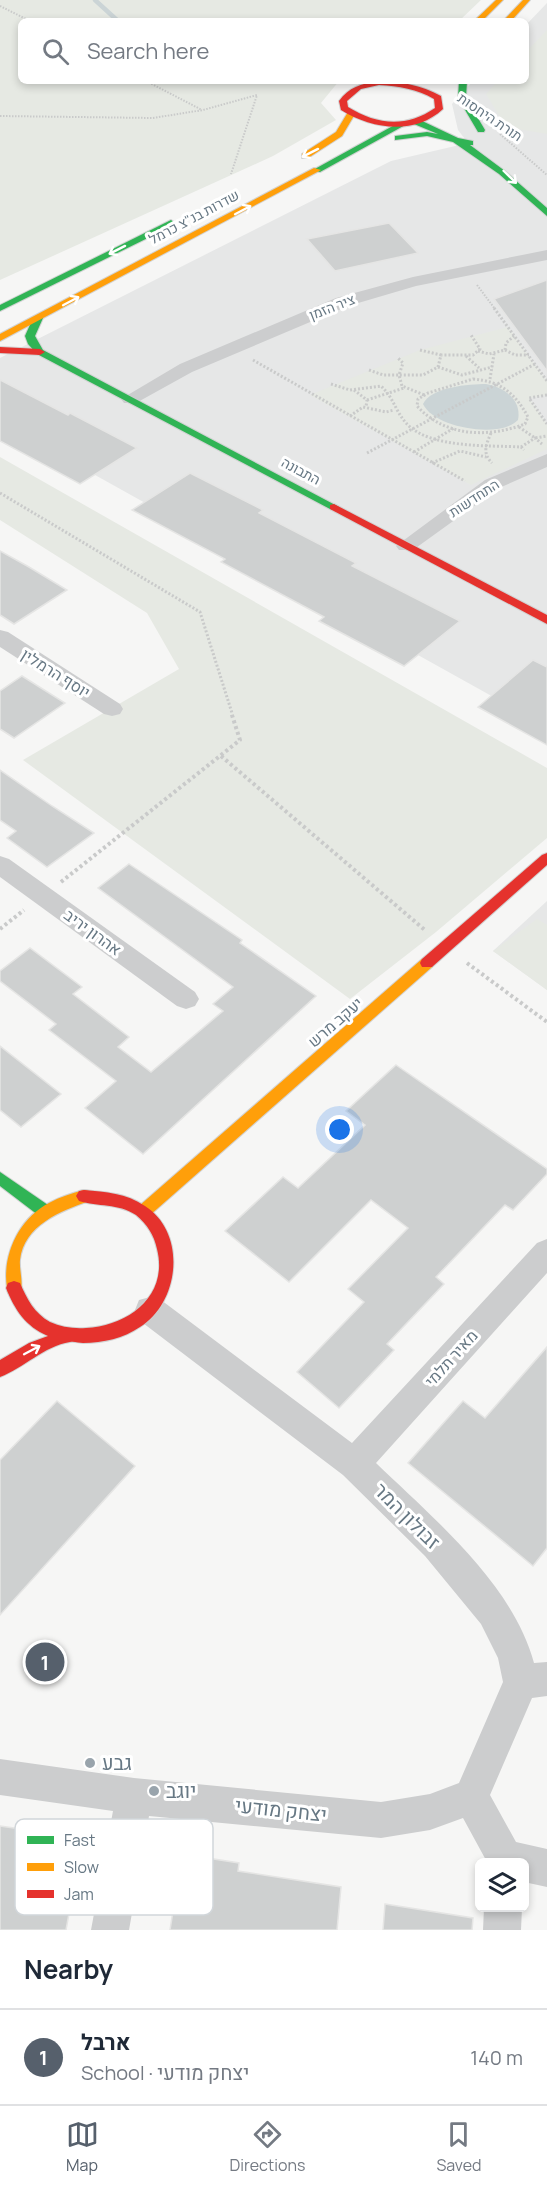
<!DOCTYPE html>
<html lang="en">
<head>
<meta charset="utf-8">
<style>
  body { margin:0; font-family:Manrope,Heebo,sans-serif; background:#f6f6f7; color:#1f2937 }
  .controls { position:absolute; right:18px; bottom:18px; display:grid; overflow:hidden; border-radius:9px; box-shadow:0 3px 9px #0003 }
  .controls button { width:54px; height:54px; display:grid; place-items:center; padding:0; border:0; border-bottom:2px solid #e0e1e3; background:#fff; color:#1f2937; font:30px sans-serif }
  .you { position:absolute; left:340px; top:1130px; width:21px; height:21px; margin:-15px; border:4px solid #fff; border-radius:50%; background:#1a73e8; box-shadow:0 0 0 9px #1a73e833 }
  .badge { display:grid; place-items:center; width:39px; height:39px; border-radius:50%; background:#56606c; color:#fff; font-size:20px; font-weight:700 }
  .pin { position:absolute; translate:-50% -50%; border:3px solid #fff; box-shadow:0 2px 6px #0006 }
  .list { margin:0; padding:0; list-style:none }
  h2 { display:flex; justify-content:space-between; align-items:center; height:78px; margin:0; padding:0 24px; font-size:26px }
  h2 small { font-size:20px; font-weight:400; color:#747a83 }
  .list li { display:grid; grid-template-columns:39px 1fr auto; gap:18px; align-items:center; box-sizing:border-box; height:96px; padding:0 24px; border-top:2px solid #e0e1e3 }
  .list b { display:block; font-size:22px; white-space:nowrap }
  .list p { margin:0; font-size:20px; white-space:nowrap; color:#747a83 }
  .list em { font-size:20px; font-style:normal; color:#747a83 }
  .icon { flex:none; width:33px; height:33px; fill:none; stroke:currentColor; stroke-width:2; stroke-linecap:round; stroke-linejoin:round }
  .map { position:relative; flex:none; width:547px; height:1930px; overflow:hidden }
  .search { position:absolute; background:#fff; box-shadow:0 3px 9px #0003; left:18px; right:18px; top:18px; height:66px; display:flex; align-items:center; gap:15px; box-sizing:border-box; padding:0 21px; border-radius:9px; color:#747a83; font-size:22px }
  .sheet { height:174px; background:#fff }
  nav { display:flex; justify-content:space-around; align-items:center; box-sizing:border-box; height:84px; border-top:2px solid #e0e1e3; background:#fff; font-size:16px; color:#747a83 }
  nav a { display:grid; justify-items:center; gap:3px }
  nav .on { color:#56606c }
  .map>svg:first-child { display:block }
  .built { fill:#e6e7e7 }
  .green { fill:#e6e9e3 }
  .water { fill:#cbd4d6 }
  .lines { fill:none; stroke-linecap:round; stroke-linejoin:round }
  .stream { stroke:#cbd4d6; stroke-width:4.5 }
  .building { fill:#ced0d0; stroke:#e5e5e4; stroke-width:1.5 }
  .fast-casing { stroke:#d2d3d3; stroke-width:2 }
  .slow-casing { stroke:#d2d3d3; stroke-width:2 }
  .jam-casing { stroke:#d2d3d3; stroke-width:2 }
  .path-far2 { stroke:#c9caca; stroke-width:2; stroke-dasharray:1.5 1.5; stroke-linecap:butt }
  .path-far1 { stroke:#c9caca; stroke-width:3; stroke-dasharray:2 2; stroke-linecap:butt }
  .path { stroke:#c9caca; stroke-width:4; stroke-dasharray:3 3; stroke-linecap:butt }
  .street { fill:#cccdce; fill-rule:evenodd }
  .fast { fill:#30b455; fill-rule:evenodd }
  .slow { fill:#ff9f0a; fill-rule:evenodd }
  .jam { fill:#e5322d; fill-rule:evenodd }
  .oneway { stroke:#fff }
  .poi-dot { fill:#99a4ac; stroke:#fff; stroke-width:2 }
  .labels { text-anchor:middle; stroke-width:6; stroke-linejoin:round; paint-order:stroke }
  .far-street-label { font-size:14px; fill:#677884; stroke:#fff }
  .street-label { font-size:16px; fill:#677884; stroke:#fff }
  .near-street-label { font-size:20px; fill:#677884; stroke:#fff }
  .near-poi-label { font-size:20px; fill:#677884; stroke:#fff; text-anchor:start }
  .key { fill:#fff; stroke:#d1d6da; stroke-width:1.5 }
  .key-label { font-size:16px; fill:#677884 }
</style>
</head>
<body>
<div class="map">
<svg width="547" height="1930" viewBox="0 0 547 1930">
  <rect width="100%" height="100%" fill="#f6f6f5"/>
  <g class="built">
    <polygon points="547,3 547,727 0,422 0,358 391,161 468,143 458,130 452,104 473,81 526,81 526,25"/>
    <polygon points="547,901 547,990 493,951"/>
  </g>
  <g class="green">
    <polygon points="0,0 481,0 459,21 21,21 21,81 339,81 321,103 336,120 273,156 0,280"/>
    <polygon points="547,30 547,134 506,127 486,94 498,81 526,81 526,52"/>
    <polygon points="508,327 547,381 547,395 529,398 547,424 547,449 471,485 310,395 420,350"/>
    <polygon points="0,457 547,768 547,838 436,932 350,999 23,760 179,669 147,613 0,520"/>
    <polygon points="537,919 547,925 547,990 493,951"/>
  </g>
  <path class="water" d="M486,384C504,387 522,400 518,420C500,439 434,428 423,404C431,387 469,384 486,384Z"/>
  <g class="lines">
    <polyline class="stream" points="95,0 118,21"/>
  </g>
  <g class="building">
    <polygon points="389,223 418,253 335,271 307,239"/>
    <polygon points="547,280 547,371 494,299"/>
    <polygon points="0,380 68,415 70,413 137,448 80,484 0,441"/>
    <polygon points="190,473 263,510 259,513 356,563 352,566 460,621 404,666 319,621 324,617 221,562 225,559 132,510"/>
    <polygon points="0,551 29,567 67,590 14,624 0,615"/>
    <polygon points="533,660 547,667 547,745 478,707"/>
    <polygon points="22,676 65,703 14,738 0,729 0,691"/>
    <polygon points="0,770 52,806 94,833 47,867 7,838 16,831 0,820"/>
    <polygon points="129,864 242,940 240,943 316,996 143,1154 85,1108 116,1081 49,1030 56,1024 0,981 0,971 30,948 82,987 73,994 129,1037 118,1047 151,1072 223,1011 213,1004 233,987 98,888"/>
    <polygon points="0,1046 61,1094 21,1127 0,1110"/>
    <polygon points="396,1065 547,1169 547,1174 513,1210 505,1205 436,1277 444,1284 387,1344 394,1350 339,1408 297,1372 364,1302 348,1289 408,1228 371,1200 289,1282 225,1231 283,1177 298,1188 365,1125 346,1111"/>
    <polygon points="547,1347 547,1548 533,1566 408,1463 463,1401 485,1418"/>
    <polygon points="57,1401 135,1466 0,1615 0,1460"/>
    <polygon points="0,1826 83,1838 66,1930 0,1930"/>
    <polygon points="182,1854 239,1863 238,1871 341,1887 337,1930 170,1930"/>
    <polygon points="385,1904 473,1918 472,1930 383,1930"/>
  </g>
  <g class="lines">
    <defs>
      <g id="fast">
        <polygon points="459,81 467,81 466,98 485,130 484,132 478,132 458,98"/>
        <polygon points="414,120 420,120 458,138 473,141 473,145 470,145 505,171 547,208 547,216 499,174 453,142 427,136 395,140 395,136 427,132 438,134 414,124"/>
        <polygon points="400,122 407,124 320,172 313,170"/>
        <polygon points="171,220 175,223 174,225 0,311 0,305"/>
        <polygon points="38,315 43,318 35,336 43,350 339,507 334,510 330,509 37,354 28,344 25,336 33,318"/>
        <polygon points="0,1172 48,1205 51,1210 48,1215 43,1217 38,1215 0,1186"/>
      </g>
      <g id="slow">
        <polygon points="496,0 503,0 482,21 474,21"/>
        <polygon points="523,0 530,0 511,21 503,21"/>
        <polygon points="348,112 355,114 342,136 308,158 302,158 302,154 336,132"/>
        <polygon points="314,168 321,170 0,341 0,334"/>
        <polygon points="427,958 432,959 434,963 432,967 149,1216 144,1218 139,1216 136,1211 139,1206 422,959"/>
        <path d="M84,1190L89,1191L92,1196L89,1201C61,1211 24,1225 20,1260C19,1270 24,1284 20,1293L14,1295L8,1293C0,1258 18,1219 49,1203C60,1197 72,1193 84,1190Z"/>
      </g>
      <g id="jam">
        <path d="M377,81C400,81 421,85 441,96L443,109C414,136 372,129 341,110L339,101C349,87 361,84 377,81ZM379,85C399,86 417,89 434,99L435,108C406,128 377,125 348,107L347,101L361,89Z"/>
        <polygon points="0,347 40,349 45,352 40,355 0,353"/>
        <polygon points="334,504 547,615 547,624 330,509 330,505"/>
        <polygon points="547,853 547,865 432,967 422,967 420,963 422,959 542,855"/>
        <path d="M84,1190C106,1192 126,1193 145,1206C187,1233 180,1302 140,1327C124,1338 103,1343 83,1343C79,1343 74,1341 70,1342C44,1346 24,1368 0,1377V1360L29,1343L48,1336C25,1326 15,1310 6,1288L8,1283L14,1281L20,1283C27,1299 34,1313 50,1322C61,1327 74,1329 86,1328C128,1326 169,1296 157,1249C154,1235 147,1224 136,1215C118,1203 98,1207 79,1201L76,1196L79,1191Z"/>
      </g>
    </defs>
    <use href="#fast" class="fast-casing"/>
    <use href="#slow" class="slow-casing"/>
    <use href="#jam" class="jam-casing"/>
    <g class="path-far2">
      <polyline points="0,6 30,21"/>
      <polyline points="146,81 202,110"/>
      <polyline points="0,116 153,118 203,110 257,95 231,174"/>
      <polyline points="500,134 547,175"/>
      <polyline points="477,285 495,309"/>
    </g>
    <g class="path-far1">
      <polyline points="494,308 547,381"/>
      <polyline points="420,350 441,355"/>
      <polyline points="505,350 515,355 529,355"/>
      <polyline points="478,351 489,354 505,350 506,343 514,336"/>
      <polyline points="466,356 479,368"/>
      <polyline points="253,360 465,481"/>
      <polyline points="438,367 462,375 492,367"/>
      <polyline points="369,370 383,375 399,375 403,363 398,358"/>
      <path d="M473,379C500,381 515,393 528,417L525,424C488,438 445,437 417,406L418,399L428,393Z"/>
      <polyline points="490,379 494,354"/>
      <path d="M331,384L350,390L381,386C394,398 395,411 407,424C431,449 489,445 521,447L524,450"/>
      <polyline points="354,390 367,400 366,407"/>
      <polyline points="424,395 402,386 399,375 423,375 438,367 441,355 473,355 480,349 471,335"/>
      <polyline points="547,395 529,398 547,424"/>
      <polyline points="367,400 404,388"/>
      <polyline points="350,416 363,407 386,412 394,410"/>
      <polyline points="519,427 535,438 547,436"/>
      <path d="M491,433C486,445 482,453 492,463"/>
      <polyline points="521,447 535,438 542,444"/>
      <polyline points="414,452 454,428"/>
      <polyline points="367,453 535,364"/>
      <polyline points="432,463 460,451 486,457"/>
      <polyline points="0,493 200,612 232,713"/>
    </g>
    <g class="path">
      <polyline points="221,756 426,931"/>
      <polyline points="61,882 240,740 231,712"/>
      <polyline points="0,929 24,910"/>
      <polyline points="467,963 547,1022"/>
    </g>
    <g class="street">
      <polygon points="547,250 547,260 416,286 348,306 192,372 136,403 124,403 121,399 180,364 336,298 413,277"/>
      <polygon points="547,454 547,467 499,488 413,550 399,550 396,546 485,480"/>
      <polygon points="0,630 8,632 120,704 123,709 120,714 112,716 104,714 0,647"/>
      <polygon points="0,856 9,859 195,992 199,999 195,1006 186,1009 177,1006 0,877"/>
      <path d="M547,1239V1273L376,1463C433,1518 513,1584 534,1663L547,1662V1696L532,1698L490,1795L516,1842L547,1849V1887L524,1882V1862H487L463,1818L430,1830L381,1838L149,1816L129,1930H91L113,1811L0,1795V1759L134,1778L381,1802L430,1794L459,1783L503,1682L498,1658L481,1624L425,1556L343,1475L139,1320L135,1310L139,1300L150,1297L161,1300L352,1443L537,1243Z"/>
      <polygon points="484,1908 522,1908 521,1930 483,1930"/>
    </g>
    <use href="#fast" class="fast"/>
    <use href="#slow" class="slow"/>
    <use href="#jam" class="jam"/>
  </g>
  <defs><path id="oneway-shaft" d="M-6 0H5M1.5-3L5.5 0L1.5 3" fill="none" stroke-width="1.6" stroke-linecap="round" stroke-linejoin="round" transform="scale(1.5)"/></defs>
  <g class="oneway">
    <use href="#oneway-shaft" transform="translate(310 153) rotate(153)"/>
    <use href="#oneway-shaft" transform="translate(510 177) rotate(44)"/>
    <use href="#oneway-shaft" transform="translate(243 210) rotate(-28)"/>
    <use href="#oneway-shaft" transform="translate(117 250) rotate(153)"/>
    <use href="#oneway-shaft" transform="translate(71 301) rotate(-28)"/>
    <use href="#oneway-shaft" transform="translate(32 1350) rotate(-28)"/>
  </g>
  <g class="poi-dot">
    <circle cx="90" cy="1763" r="6"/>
    <circle cx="154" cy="1791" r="6"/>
  </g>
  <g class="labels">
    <g class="far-street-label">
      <text transform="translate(490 117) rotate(34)" y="5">תורת היחסות</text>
      <text transform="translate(194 217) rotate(-28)" y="5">שדרות בנ"צ כרמל</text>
      <text transform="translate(332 307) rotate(-21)" y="5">ציר הזמן</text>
      <text transform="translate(301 471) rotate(28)" y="5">התבונה</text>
      <text transform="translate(474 498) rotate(-33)" y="5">התחדשות</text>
    </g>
    <g class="street-label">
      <text transform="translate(56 673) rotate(32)" y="6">יוסף הרמלין</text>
      <text transform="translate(93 932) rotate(36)" y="6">אהרון יריב</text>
      <text transform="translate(335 1022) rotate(-41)" y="6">יעקב מרש</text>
      <text transform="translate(451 1358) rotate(-48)" y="6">מאיר תלמי</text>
    </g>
    <g class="near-street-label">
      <text transform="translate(407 1516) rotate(45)" y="7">זבולון המר</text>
      <text transform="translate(281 1810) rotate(6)" y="7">יצחק מודעי</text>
    </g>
    <g class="near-poi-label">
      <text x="102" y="1770">גבע</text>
      <text x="166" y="1798">יוגב</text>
    </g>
  </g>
  <rect x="15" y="1819" width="198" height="96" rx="9" class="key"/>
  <rect x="27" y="1836" width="27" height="8" fill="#30b455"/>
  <rect x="27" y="1863" width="27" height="8" fill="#ff9f0a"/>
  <rect x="27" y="1890" width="27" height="8" fill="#e5322d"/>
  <g class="key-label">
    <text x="64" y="1846">Fast</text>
    <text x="64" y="1873">Slow</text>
    <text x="64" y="1900">Jam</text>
  </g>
</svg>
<div class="controls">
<button><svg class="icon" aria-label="layers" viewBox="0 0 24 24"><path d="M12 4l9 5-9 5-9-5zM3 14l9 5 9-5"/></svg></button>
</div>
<div class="you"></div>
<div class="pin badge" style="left:45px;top:1662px">1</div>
<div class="search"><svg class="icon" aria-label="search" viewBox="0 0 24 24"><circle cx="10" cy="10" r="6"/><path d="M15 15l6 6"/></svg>Search here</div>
</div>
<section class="sheet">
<h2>Nearby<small></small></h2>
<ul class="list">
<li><span class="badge">1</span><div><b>ארבל</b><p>School · יצחק מודעי</p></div><em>140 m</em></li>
</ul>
</section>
<nav>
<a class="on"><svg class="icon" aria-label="map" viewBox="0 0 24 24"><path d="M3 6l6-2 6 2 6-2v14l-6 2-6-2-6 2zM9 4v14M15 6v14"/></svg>Map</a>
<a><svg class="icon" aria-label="directions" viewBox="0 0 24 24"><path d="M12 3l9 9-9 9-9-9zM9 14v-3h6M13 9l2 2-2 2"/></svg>Directions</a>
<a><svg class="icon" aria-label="saved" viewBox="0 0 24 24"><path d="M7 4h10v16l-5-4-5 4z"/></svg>Saved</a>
</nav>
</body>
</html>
